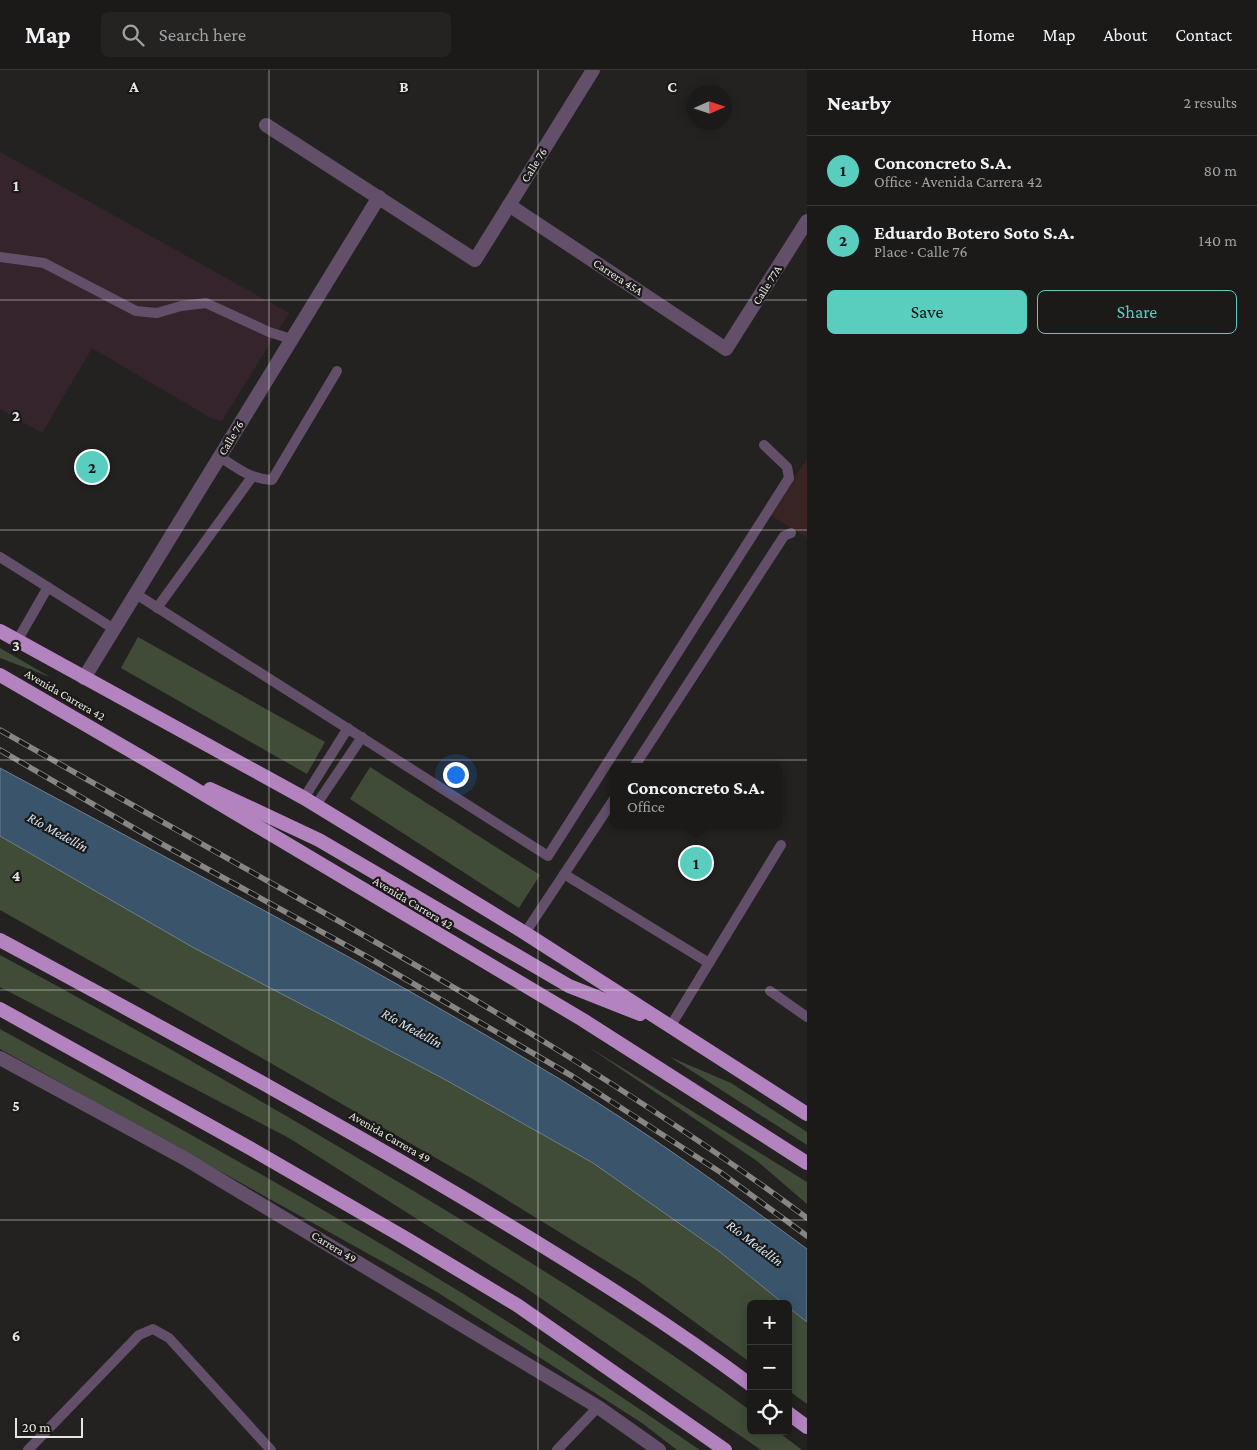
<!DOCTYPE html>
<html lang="en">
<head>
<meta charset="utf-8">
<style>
  body { margin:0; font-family:"Crimson Pro",serif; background:#242321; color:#f1f3f6 }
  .controls { position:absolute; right:15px; bottom:15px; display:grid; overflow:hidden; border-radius:8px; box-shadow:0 2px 12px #0003 }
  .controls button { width:45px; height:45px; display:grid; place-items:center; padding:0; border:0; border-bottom:1px solid #393837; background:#1b1a18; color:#f1f3f6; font:25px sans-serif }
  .compass { position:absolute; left:687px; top:15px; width:45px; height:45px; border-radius:50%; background:#1b1a18; box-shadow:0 2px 12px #0003; rotate:87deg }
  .scale { position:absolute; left:15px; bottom:12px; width:68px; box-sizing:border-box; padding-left:5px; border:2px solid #e7e6e4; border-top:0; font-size:14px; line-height:18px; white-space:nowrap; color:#e7e6e4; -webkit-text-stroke:4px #1b1917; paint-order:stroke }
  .you { position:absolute; left:455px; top:704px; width:18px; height:18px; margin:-12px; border:4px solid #fff; border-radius:50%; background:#1a73e8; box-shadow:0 0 0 8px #1a73e833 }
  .badge { display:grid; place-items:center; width:32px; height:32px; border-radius:50%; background:#59cebf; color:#111; font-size:16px; font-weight:700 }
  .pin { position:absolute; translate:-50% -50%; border:2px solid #fff; box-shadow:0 1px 5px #0006 }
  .popup { position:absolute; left:610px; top:693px; width:172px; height:65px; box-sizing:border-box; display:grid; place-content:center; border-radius:8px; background:#1b1a18; filter:drop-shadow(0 1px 4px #0005); font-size:16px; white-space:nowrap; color:#a0a1a2 }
  .popup b { font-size:19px; color:#f1f3f6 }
  .popup::after { content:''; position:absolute; left:50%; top:100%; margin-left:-10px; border:10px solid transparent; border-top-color:#1b1a18 }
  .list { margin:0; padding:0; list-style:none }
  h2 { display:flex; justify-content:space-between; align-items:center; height:65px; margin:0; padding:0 20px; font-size:21px }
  h2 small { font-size:16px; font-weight:400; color:#a0a1a2 }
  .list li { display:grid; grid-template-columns:32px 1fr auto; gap:15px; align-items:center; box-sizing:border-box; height:70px; padding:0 20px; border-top:1px solid #393837 }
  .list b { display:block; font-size:19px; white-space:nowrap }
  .list p { margin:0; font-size:16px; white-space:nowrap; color:#a0a1a2 }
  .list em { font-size:16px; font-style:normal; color:#a0a1a2 }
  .actions { display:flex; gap:10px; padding:15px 20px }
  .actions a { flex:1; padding:11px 0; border:1px solid #59cebf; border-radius:8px; text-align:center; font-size:18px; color:#59cebf }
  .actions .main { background:#59cebf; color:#111 }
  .icon { flex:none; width:28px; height:28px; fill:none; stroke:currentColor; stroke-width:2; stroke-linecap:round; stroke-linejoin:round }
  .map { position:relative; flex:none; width:807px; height:1380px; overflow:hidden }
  header { display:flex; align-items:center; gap:30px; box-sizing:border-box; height:70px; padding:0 25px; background:#1b1a18; border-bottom:1px solid #393837 }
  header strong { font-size:24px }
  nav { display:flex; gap:28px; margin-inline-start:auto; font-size:18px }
  .search { width:350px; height:45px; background:#242321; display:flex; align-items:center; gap:12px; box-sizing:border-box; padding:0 18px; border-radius:8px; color:#a0a1a2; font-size:19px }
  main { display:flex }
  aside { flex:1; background:#1b1a18 }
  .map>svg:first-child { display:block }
  .commercial { fill:#382422 }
  .industrial { fill:#36242c }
  .green { fill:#404c38 }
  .water { fill:#3a556b; stroke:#6e808f }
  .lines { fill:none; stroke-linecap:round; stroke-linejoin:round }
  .service { stroke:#644f6a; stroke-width:10 }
  .minor { stroke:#644f6a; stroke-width:14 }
  .trunk { stroke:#b383bf; stroke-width:14 }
  .rail-casing { stroke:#878684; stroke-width:5.5 }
  .rail { stroke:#1b1917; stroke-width:4; stroke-dasharray:11; stroke-linecap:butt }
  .grid { fill:none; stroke:#e7e6e4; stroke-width:1; stroke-opacity:0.55 }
  .labels { text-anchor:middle; stroke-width:4.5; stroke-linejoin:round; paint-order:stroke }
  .street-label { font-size:12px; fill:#e7e6e4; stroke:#1b1917 }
  .water-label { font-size:14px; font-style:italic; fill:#d3e7f9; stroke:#1b1917 }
  .grid-label { font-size:16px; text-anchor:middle; font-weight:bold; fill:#e7e6e4; stroke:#1b1917; stroke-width:4.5; stroke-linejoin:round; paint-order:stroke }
</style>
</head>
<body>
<header>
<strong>Map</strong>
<div class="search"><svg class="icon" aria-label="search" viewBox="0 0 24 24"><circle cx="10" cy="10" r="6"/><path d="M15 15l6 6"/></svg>Search here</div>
<nav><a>Home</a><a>Map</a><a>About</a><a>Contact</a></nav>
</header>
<main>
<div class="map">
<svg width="807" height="1380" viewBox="0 0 807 1380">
  <rect width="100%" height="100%" fill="#242220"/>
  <polygon class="commercial" points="807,389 807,468 770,445"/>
  <polygon class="industrial" points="0,82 289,243 222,351 211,348 92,278 42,363 0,339"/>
  <g class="green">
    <polygon points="138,567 325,672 307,704 121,598"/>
    <polygon points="0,578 50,607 0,588"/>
    <polygon points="370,697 540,805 519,838 350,729"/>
    <polygon points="0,766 194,878 444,1009 593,1093 720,1182 784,1234 751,1234 751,1293 637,1210 483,1115 199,952 0,840"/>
    <path d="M0,885C143,962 283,1043 422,1126C534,1194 646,1263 751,1341V1361H777L802,1380H761L523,1216L289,1068L0,917Z"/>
    <path d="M0,959C174,1055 348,1150 516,1257C578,1297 639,1339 700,1380H677L642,1353L437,1222L0,979Z"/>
    <polygon points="587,976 807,1112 807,1134 757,1091"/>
    <polygon points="670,987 731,1013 807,1062 807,1075"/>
    <polygon points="788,1237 807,1252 807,1334 788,1320"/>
  </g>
  <path class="water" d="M0,698C187,799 376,898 558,1008C644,1060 726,1119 807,1179V1252L788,1237V1234H784L720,1182L593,1093L444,1009L194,878L0,766Z"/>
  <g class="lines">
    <g class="service">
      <polyline points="0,187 44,193 136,241 157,243 181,236 206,233 269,262 291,269"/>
      <path d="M220,387C237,398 250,409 272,410L337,301"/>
      <polyline points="0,487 114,559"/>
      <polyline points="136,524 548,786 789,408 787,397 764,375"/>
      <polyline points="157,538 252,407"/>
      <polyline points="17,571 48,517"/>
      <polyline points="634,697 784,466 791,463"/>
      <polyline points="304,728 348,658"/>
      <polyline points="316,735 362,667"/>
      <polyline points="564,804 709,893"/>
      <polyline points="525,863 614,729"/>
      <polyline points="770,921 807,947"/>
      <polyline points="670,957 781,775"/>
      <polyline points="28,1380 139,1265 153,1259 169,1268 271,1380"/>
      <polyline points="557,1380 598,1337"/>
    </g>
    <g class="minor">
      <polyline points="266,55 475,190 593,0"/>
      <polyline points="509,135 726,279 807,151"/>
      <polyline points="84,608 379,127"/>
      <polyline points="0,988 184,1088 598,1337 659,1380"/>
    </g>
    <g class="trunk">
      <polyline points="0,561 304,728 525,863 807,1044"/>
      <polyline points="0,605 143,688 583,950 807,1093"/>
      <polyline points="210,719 319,770 569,916 640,944"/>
      <path d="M0,870C170,962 340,1053 505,1153C589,1204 672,1256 751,1315"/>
      <polyline points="0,939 255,1081 407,1169 517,1235 725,1380"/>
      <polyline points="788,1343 807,1357"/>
    </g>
    <defs>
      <g id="rail">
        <path d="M0,660C96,715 193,769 289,823C467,923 643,1026 807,1148"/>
        <polyline points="0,680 151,768 371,889 572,1006 720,1102 807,1166"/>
      </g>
    </defs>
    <use href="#rail" class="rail-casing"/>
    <use href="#rail" class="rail"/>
  </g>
  <path class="grid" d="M269,0V1380M538,0V1380M0,230H807M0,460H807M0,690H807M0,920H807M0,1150H807"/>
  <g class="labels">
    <g class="street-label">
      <text transform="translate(534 95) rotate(-58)" y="4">Calle 76</text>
      <text transform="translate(618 207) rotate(33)" y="4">Carrera 45A</text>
      <text transform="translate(767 215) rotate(-58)" y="4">Calle 77A</text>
      <text transform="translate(231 368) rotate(-59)" y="4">Calle 76</text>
      <text transform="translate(65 625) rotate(30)" y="4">Avenida Carrera 42</text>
      <text transform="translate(413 833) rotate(31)" y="4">Avenida Carrera 42</text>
      <text transform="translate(390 1067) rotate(30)" y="4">Avenida Carrera 49</text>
      <text transform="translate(334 1177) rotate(31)" y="4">Carrera 49</text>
    </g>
    <g class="water-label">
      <text transform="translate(58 762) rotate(29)" y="5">Río Medellín</text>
      <text transform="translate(412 958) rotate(29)" y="5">Río Medellín</text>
      <text transform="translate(755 1173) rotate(37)" y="5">Río Medellín</text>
    </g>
  </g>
  <g class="grid-label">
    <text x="134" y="22">A</text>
    <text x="404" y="22">B</text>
    <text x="672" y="22">C</text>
    <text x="16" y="121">1</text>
    <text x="16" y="351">2</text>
    <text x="16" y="581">3</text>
    <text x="16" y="811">4</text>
    <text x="16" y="1041">5</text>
    <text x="16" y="1271">6</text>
  </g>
</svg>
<div class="controls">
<button>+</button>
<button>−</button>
<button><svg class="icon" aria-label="locate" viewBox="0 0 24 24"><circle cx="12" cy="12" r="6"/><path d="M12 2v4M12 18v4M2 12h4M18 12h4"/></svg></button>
</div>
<svg class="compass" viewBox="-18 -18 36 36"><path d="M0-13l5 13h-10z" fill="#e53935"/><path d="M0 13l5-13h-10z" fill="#a0a1a2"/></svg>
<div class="scale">20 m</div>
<div class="you"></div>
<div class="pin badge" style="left:696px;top:793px">1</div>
<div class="popup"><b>Conconcreto S.A.</b>Office</div>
<div class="pin badge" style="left:92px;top:397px">2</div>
</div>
<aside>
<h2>Nearby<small>2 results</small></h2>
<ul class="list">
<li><span class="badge">1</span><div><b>Conconcreto S.A.</b><p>Office · Avenida Carrera 42</p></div><em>80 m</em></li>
<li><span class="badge">2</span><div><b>Eduardo Botero Soto S.A.</b><p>Place · Calle 76</p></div><em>140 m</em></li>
</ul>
<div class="actions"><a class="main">Save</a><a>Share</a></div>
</aside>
</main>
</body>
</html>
